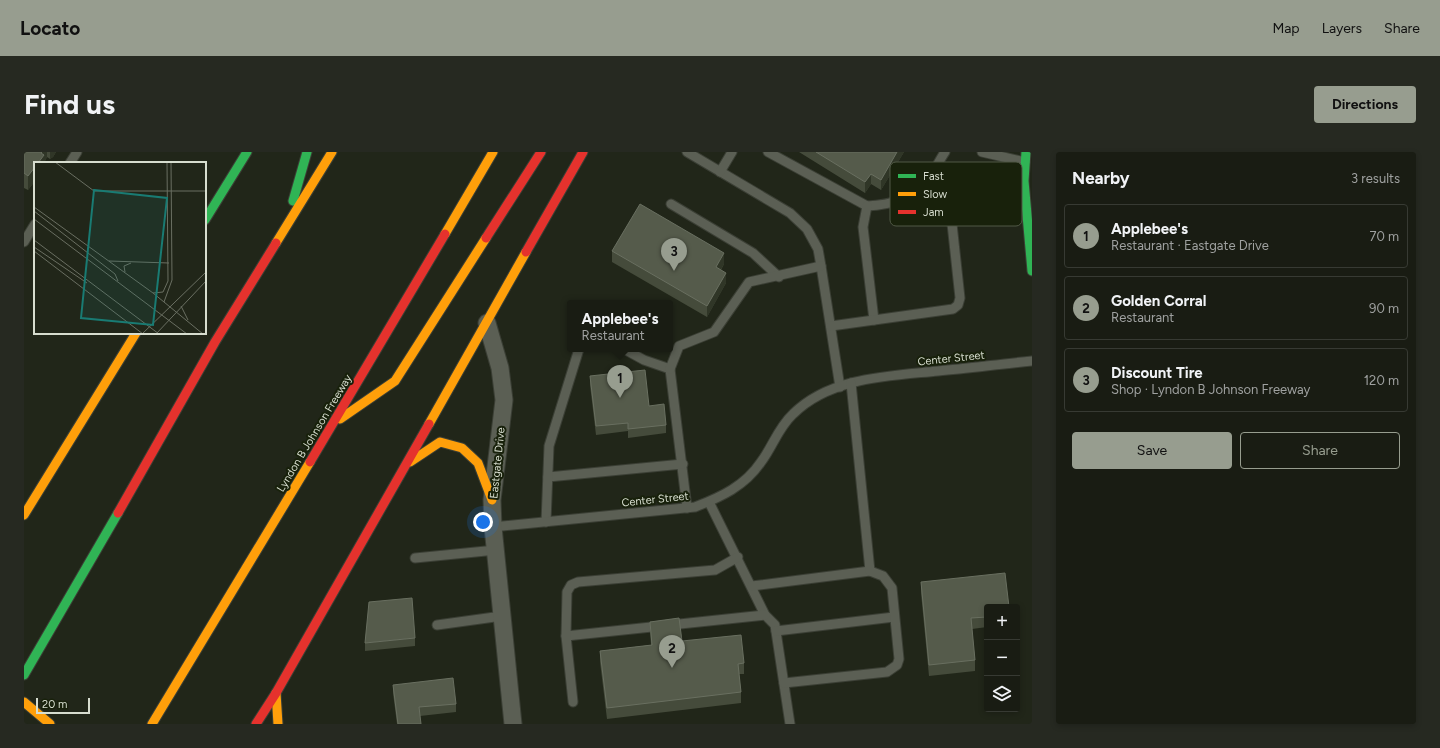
<!DOCTYPE html>
<html lang="en">
<head>
<meta charset="utf-8">
<style>
  body { margin:0; font-family:Figtree,sans-serif; background:#262921; color:#f1f3f6 }
  .controls { position:absolute; right:12px; bottom:12px; display:grid; overflow:hidden; border-radius:4px; box-shadow:0 2px 6px #0003 }
  .controls button { width:36px; height:36px; display:grid; place-items:center; padding:0; border:0; border-bottom:1px solid #373a33; background:#191c13; color:#f1f3f6; font:20px sans-serif }
  .scale { position:absolute; left:12px; bottom:10px; width:54px; box-sizing:border-box; padding-left:4px; border:2px solid #d7ddcf; border-top:0; font-size:11px; line-height:14px; white-space:nowrap; color:#d7ddcf; -webkit-text-stroke:3px #18210b; paint-order:stroke }
  .you { position:absolute; left:459px; top:370px; width:14px; height:14px; margin:-10px; border:3px solid #fff; border-radius:50%; background:#1a73e8; box-shadow:0 0 0 6px #1a73e833 }
  .badge { display:grid; place-items:center; width:26px; height:26px; border-radius:50%; background:#979d8f; color:#111; font-size:13px; font-weight:700 }
  .pin { position:absolute; translate:-50% -33px; filter:drop-shadow(0 1px 2px #0008) }
  .pin::after { content:''; position:absolute; top:21px; width:14px; height:12px; background:inherit; clip-path:polygon(0 0,100% 0,50% 100%) }
  .popup { position:absolute; left:543px; top:148px; width:106px; height:52px; box-sizing:border-box; display:grid; place-content:center; border-radius:4px; background:#191c13; filter:drop-shadow(0 1px 3px #0005); font-size:13px; white-space:nowrap; color:#9fa1a0 }
  .popup b { font-size:15px; color:#f1f3f6 }
  .popup::after { content:''; position:absolute; left:50%; top:100%; margin-left:-8px; border:8px solid transparent; border-top-color:#191c13 }
  .list { margin:0; padding:0; list-style:none }
  h2 { display:flex; justify-content:space-between; align-items:center; height:52px; margin:0; padding:0 16px; font-size:17px }
  h2 small { font-size:13px; font-weight:400; color:#9fa1a0 }
  .list li { display:grid; grid-template-columns:26px 1fr auto; gap:12px; align-items:center; box-sizing:border-box; height:64px; margin:0 8px 8px; padding:0 8px; border:1px solid #373a33; border-radius:4px }
  .list b { display:block; font-size:15px; white-space:nowrap }
  .list p { margin:0; font-size:13px; white-space:nowrap; color:#9fa1a0 }
  .list em { font-size:13px; font-style:normal; color:#9fa1a0 }
  .actions { display:flex; gap:8px; padding:12px 16px }
  .actions a { flex:1; padding:9px 0; border:1px solid #979d8f; border-radius:4px; text-align:center; font-size:14px; color:#979d8f }
  .actions .main { background:#979d8f; color:#111 }
  .icon { flex:none; width:22px; height:22px; fill:none; stroke:currentColor; stroke-width:2; stroke-linecap:round; stroke-linejoin:round }
  .map { position:relative; flex:none; width:1008px; height:572px; overflow:hidden; border-radius:4px }
  header { display:flex; align-items:center; gap:24px; box-sizing:border-box; height:56px; padding:0 20px; background:#979d8f; color:#111 }
  header strong { font-size:19px }
  nav { display:flex; gap:22px; margin-inline-start:auto; font-size:14px }
  .intro { display:flex; align-items:center; justify-content:space-between; box-sizing:border-box; height:96px; padding:0 24px }
  h1 { margin:0; font-size:28px }
  .button { padding:10px 18px; border-radius:4px; background:#979d8f; color:#111; font-size:14px; font-weight:700 }
  main { display:flex; gap:24px; padding:0 24px }
  aside { flex:1; background:#191c13; border-radius:4px; box-shadow:0 2px 6px #0003 }
  .map>svg:first-child { display:block }
  .lines { fill:none; stroke-linecap:round; stroke-linejoin:round }
  .lane-casing { stroke:#3b3f35; stroke-width:11 }
  .street-casing { stroke:#3b3f35; stroke-width:19 }
  .fast-casing { stroke:#3b3f35; stroke-width:11 }
  .slow-casing { stroke:#3b3f35; stroke-width:11 }
  .jam-casing { stroke:#3b3f35; stroke-width:11 }
  .lane { stroke:#5b5f54; stroke-width:9 }
  .street { stroke:#5b5f54; stroke-width:17 }
  .fast { stroke:#30b455; stroke-width:9 }
  .slow { stroke:#ff9f0a; stroke-width:9 }
  .jam { stroke:#e5322d; stroke-width:9 }
  .wall { fill:#454b3b }
  .shaded-wall { fill:#303627 }
  .building { fill:#555b4b; stroke:#696f60 }
  .labels { text-anchor:middle; stroke-width:4; stroke-linejoin:round; paint-order:stroke }
  .street-label { font-size:11px; fill:#d7ddcf; stroke:#18210b }
  .inset-road { fill:none; stroke:#6a6f62; stroke-width:1 }
  .view { fill:#197b73; fill-opacity:0.15; stroke:#197b73; stroke-width:2 }
  .inset-edge { fill:none; stroke:#d7ddcf; stroke-width:2 }
  .key { fill:#18210b; stroke:#515946; stroke-width:1 }
  .key-label { font-size:11px; fill:#d7ddcf }
</style>
</head>
<body>
<header>
<strong>Locato</strong>
<nav><a>Map</a><a>Layers</a><a>Share</a></nav>
</header>
<div class="intro"><h1>Find us</h1><a class="button">Directions</a></div>
<main>
<div class="map">
<svg width="1008" height="572" viewBox="0 0 1008 572">
  <rect width="100%" height="100%" fill="#212619"/>
  <g class="lines">
    <defs>
      <g id="lane">
        <polyline points="663,0 766,61 783,77 794,97 797,114 816,235"/>
        <path d="M744,0L843,54C864,53 886,48 901,32C909,23 914,10 921,0"/>
        <polyline points="958,0 1001,10"/>
        <polyline points="46,11 53,0"/>
        <polyline points="696,20 708,0"/>
        <polyline points="647,52 729,101 755,125"/>
        <polyline points="843,54 839,75 850,168"/>
        <polyline points="0,90 11,72"/>
        <polyline points="807,174 929,157 934,153 936,146 925,44 906,23"/>
        <polyline points="600,197 620,208 646,217 663,356"/>
        <polyline points="646,217 655,194 690,180 725,130 797,114"/>
        <polyline points="524,325 659,312"/>
        <polyline points="685,350 741,463 751,473 766,572"/>
        <polyline points="522,370 525,294 555,197"/>
        <path d="M469,375L671,355C697,345 721,334 737,310C749,294 754,276 769,262C806,225 865,224 914,219C946,216 977,212 1008,209"/>
        <polyline points="391,406 472,398"/>
        <polyline points="728,434 846,419"/>
        <polyline points="413,473 478,464"/>
        <polyline points="752,479 870,465"/>
        <polyline points="542,484 741,463"/>
        <polyline points="760,531 863,520 873,513 875,507 868,436 859,424 846,419 827,231"/>
        <polyline points="549,550 542,484 543,440 547,433 554,430 691,418 714,405"/>
      </g>
      <polyline id="street" points="463,171 476,216 480,248 468,348 469,375 489,572"/>
      <g id="fast">
        <polyline points="1002,0 1000,29 1008,119"/>
        <polyline points="269,49 283,0"/>
        <polyline points="181,68 223,0"/>
        <polyline points="0,523 94,361"/>
      </g>
      <g id="slow">
        <polyline points="421,82 469,0"/>
        <polyline points="252,91 308,0"/>
        <polyline points="316,267 371,229 462,86"/>
        <polyline points="405,272 502,100"/>
        <polyline points="386,310 416,290 438,296 454,311 468,348"/>
        <polyline points="0,363 112,181"/>
        <polyline points="252,541 254,572"/>
        <polyline points="0,550 26,572"/>
        <polyline points="128,572 286,310"/>
      </g>
      <g id="jam">
        <polyline points="462,86 517,0"/>
        <polyline points="502,100 559,0"/>
        <polyline points="286,310 421,82"/>
        <polyline points="94,361 191,190 252,91"/>
        <polyline points="232,572 252,541 405,272"/>
      </g>
    </defs>
    <use href="#lane" class="lane-casing"/>
    <use href="#street" class="street-casing"/>
    <use href="#fast" class="fast-casing"/>
    <use href="#slow" class="slow-casing"/>
    <use href="#jam" class="jam-casing"/>
    <use href="#lane" class="lane"/>
    <use href="#street" class="street"/>
    <use href="#fast" class="fast"/>
    <use href="#slow" class="slow"/>
    <use href="#jam" class="jam"/>
  </g>
  <g class="wall">
    <polygon points="0,0 32,0 29,5 26,7 23,5 20,11 11,11 11,29 4,38 0,36"/>
    <polygon points="775,0 880,0 857,38 847,32 841,41"/>
    <polygon points="588,99 700,112 697,118 702,131 683,165 588,110"/>
    <polygon points="566,224 625,254 642,273 642,281 604,286 604,279 572,283 566,233"/>
    <polygon points="897,430 963,455 963,475 948,477 951,508 951,519 905,524 897,441"/>
    <polygon points="626,470 658,489 720,511 720,522 715,522 717,540 717,551 583,567 576,510 576,499 627,493 626,480"/>
    <polygon points="391,486 391,494 341,499 341,491"/>
    <polygon points="369,533 432,552 432,560 396,564 397,572 373,572 369,541"/>
  </g>
  <g class="shaded-wall">
    <polygon points="18,0 23,0 23,5 20,11 14,11"/>
    <polygon points="26,0 32,0 29,5 26,7"/>
    <polygon points="873,0 880,0 857,38 857,28"/>
    <polygon points="11,15 11,29 4,38 4,24"/>
    <polygon points="847,22 847,32 841,41 841,30"/>
    <polygon points="700,101 700,112 692,126 692,115"/>
    <polygon points="702,121 702,131 683,165 683,154"/>
  </g>
  <g class="building">
    <polygon points="0,0 18,0 17,1 20,3 14,11 11,11 11,15 4,24 0,21"/>
    <polygon points="792,0 873,0 857,28 847,22 841,30"/>
    <polygon points="616,52 700,101 692,115 702,121 683,154 588,99"/>
    <polygon points="621,218 625,254 640,252 642,273 604,277 604,271 572,274 566,224"/>
    <polygon points="981,421 985,455 963,455 963,465 947,466 951,508 905,513 897,430"/>
    <polygon points="388,446 391,486 341,491 345,450"/>
    <polygon points="655,466 658,489 717,483 720,511 714,512 717,540 583,556 576,499 628,493 626,470"/>
    <polygon points="429,526 432,552 395,555 397,572 374,572 369,533"/>
  </g>
  <g class="labels">
    <g class="street-label">
      <text transform="translate(927 206) rotate(-6)" y="4">Center Street</text>
      <text transform="translate(290 281) rotate(-59)" y="4">Lyndon B Johnson Freeway</text>
      <text transform="translate(473 311) rotate(-84)" y="4">Eastgate Drive</text>
      <text transform="translate(631 347) rotate(-6)" y="4">Center Street</text>
    </g>
  </g>
  <g transform="translate(10 10)">
    <rect width="172" height="172" fill="#212619"/>
    <path class="inset-road" d="M21,0L60,29H172M0,45L119,131L169,172M0,49L81,112L84,119M0,57L153,172M0,78L125,172M0,85L53,121M0,89L109,172M75,99L135,101M91,110L90,104L97,101M119,131L129,130L134,119L133,0M130,140L138,118L137,0M147,144L154,158M108,172L172,110M122,172L172,119"/>
    <path class="view" d="M60,28L133,36L119,163L47,156Z"/>
    <rect width="172" height="172" class="inset-edge"/>
  </g>
  <rect x="866" y="10" width="132" height="64" rx="6" class="key"/>
  <rect x="874" y="22" width="18" height="4" fill="#30b455"/>
  <rect x="874" y="40" width="18" height="4" fill="#ff9f0a"/>
  <rect x="874" y="58" width="18" height="4" fill="#e5322d"/>
  <g class="key-label">
    <text x="899" y="28">Fast</text>
    <text x="899" y="46">Slow</text>
    <text x="899" y="64">Jam</text>
  </g>
</svg>
<div class="controls">
<button>+</button>
<button>−</button>
<button><svg class="icon" aria-label="layers" viewBox="0 0 24 24"><path d="M12 4l9 5-9 5-9-5zM3 14l9 5 9-5"/></svg></button>
</div>
<div class="scale">20 m</div>
<div class="you"></div>
<div class="pin badge" style="left:596px;top:246px">1</div>
<div class="popup"><b>Applebee's</b>Restaurant</div>
<div class="pin badge" style="left:648px;top:516px">2</div>
<div class="pin badge" style="left:650px;top:119px">3</div>
</div>
<aside>
<h2>Nearby<small>3 results</small></h2>
<ul class="list">
<li><span class="badge">1</span><div><b>Applebee's</b><p>Restaurant · Eastgate Drive</p></div><em>70 m</em></li>
<li><span class="badge">2</span><div><b>Golden Corral</b><p>Restaurant</p></div><em>90 m</em></li>
<li><span class="badge">3</span><div><b>Discount Tire</b><p>Shop · Lyndon B Johnson Freeway</p></div><em>120 m</em></li>
</ul>
<div class="actions"><a class="main">Save</a><a>Share</a></div>
</aside>
</main>
</body>
</html>
